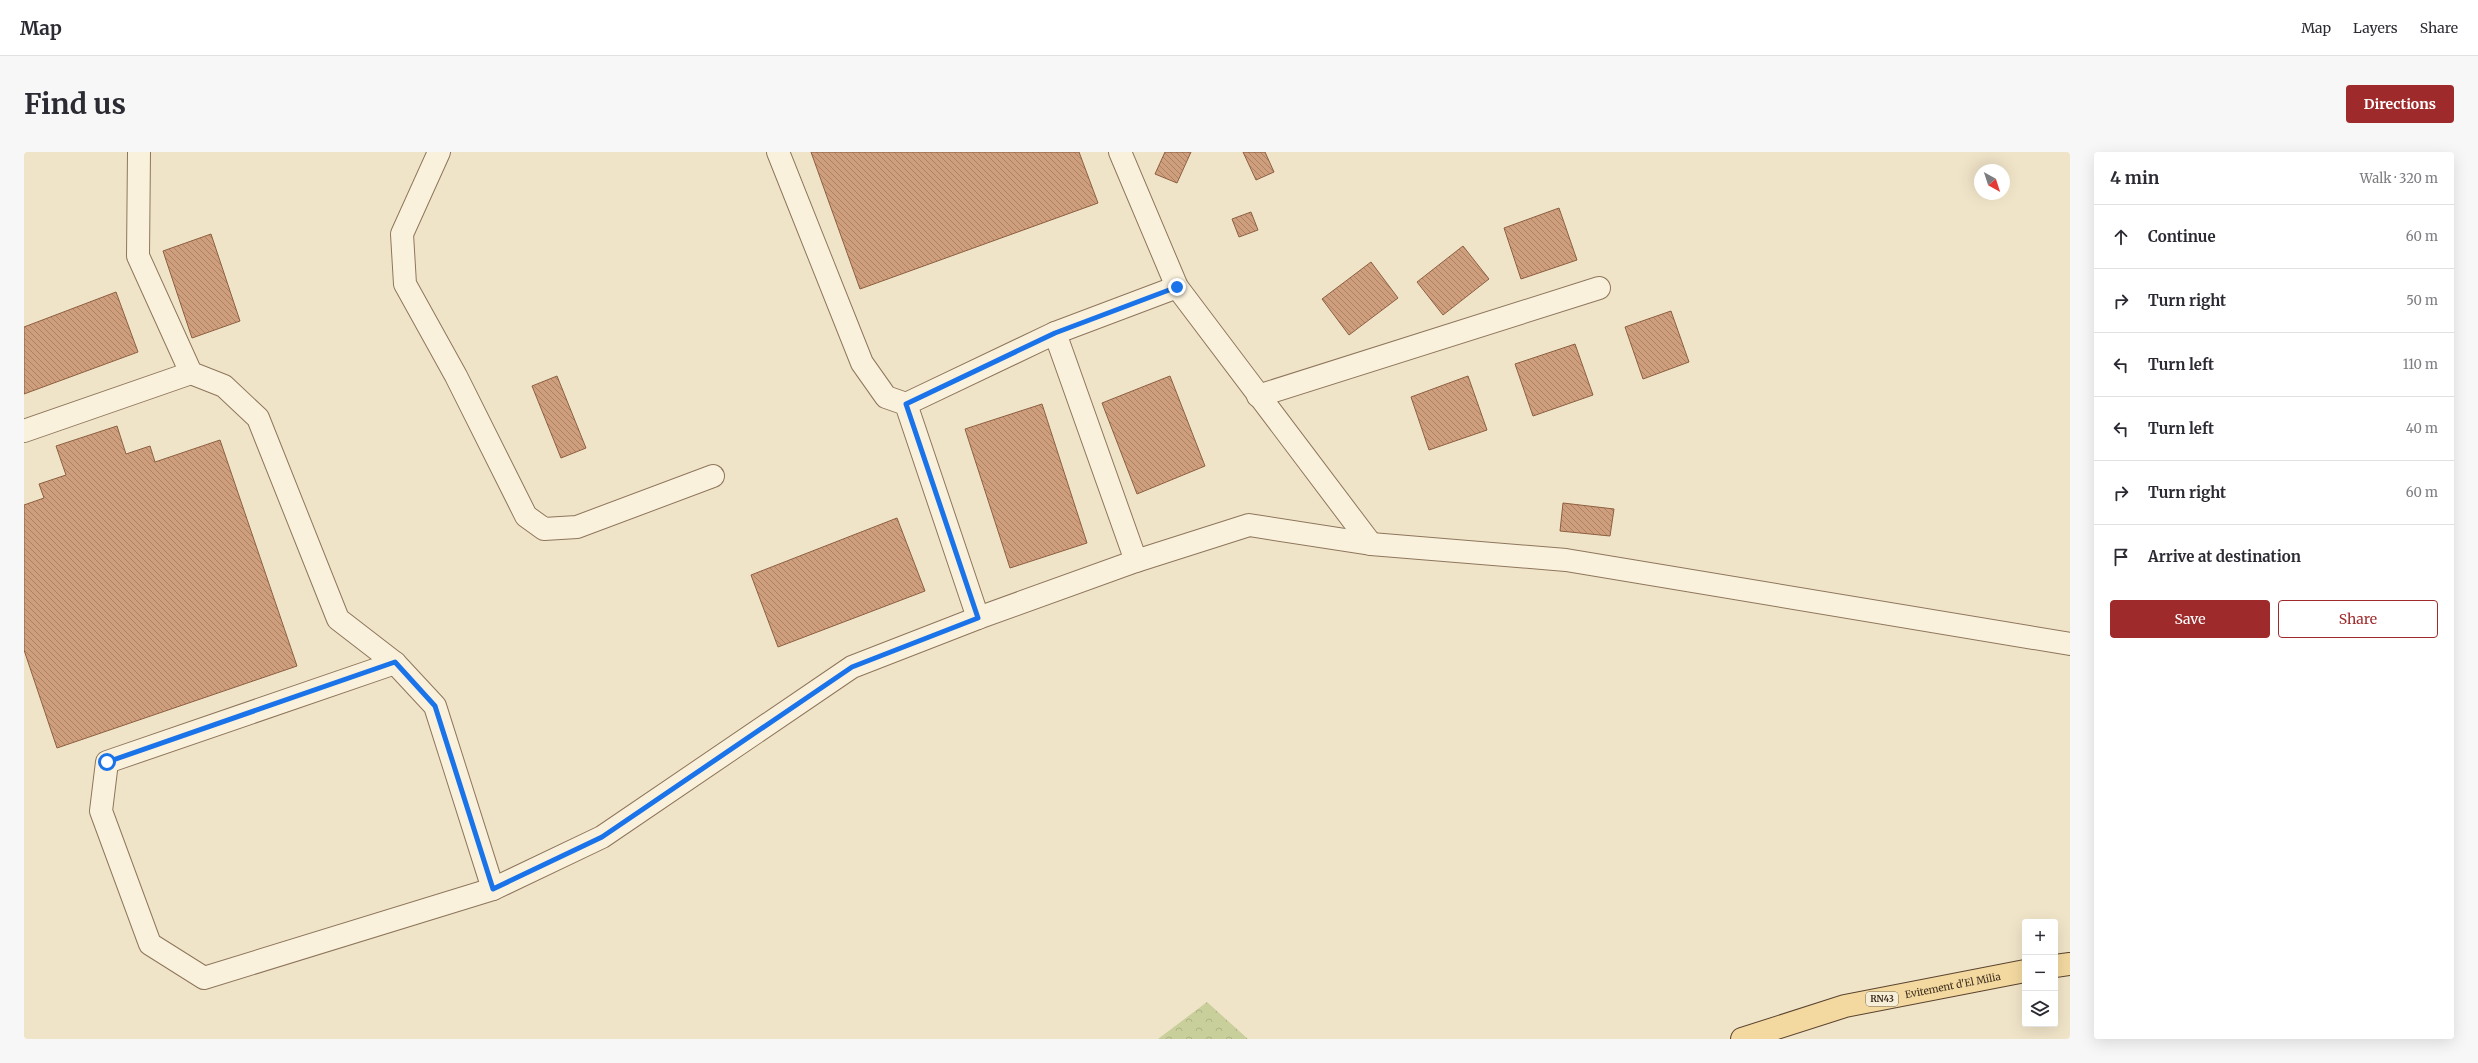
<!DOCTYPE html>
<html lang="en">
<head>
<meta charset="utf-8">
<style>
  body { margin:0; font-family:Merriweather,serif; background:#f7f7f7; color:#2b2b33 }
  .controls { position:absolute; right:12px; bottom:12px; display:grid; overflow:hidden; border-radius:4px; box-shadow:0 4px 16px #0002 }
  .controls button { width:36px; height:36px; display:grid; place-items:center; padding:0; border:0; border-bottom:1px solid #e1e1e2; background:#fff; color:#2b2b33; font:20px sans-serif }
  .compass { position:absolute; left:1950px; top:12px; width:36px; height:36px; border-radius:50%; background:#fff; box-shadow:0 4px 16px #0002; rotate:141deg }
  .stop { position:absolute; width:12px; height:12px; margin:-9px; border:3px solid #1a73e8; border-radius:50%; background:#fff }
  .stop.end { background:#1a73e8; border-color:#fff; box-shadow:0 1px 4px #0008 }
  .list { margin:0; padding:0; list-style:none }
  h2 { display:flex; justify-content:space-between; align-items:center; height:52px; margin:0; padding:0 16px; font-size:17px }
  h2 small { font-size:13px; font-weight:400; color:#7c7c81 }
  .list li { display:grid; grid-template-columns:26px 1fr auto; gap:12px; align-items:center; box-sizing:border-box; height:64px; padding:0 16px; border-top:1px solid #e1e1e2 }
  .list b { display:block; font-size:15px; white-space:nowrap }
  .list em { font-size:13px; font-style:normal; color:#7c7c81 }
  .actions { display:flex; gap:8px; padding:12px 16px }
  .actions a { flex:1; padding:9px 0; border:1px solid #9e2a2b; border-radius:4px; text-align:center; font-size:14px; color:#9e2a2b }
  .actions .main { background:#9e2a2b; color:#fff }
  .icon { flex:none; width:22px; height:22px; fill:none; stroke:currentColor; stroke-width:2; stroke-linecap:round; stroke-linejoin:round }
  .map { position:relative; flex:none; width:2046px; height:887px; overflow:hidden; border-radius:4px }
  header { display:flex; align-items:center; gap:24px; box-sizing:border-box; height:56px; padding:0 20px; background:#fff; border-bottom:1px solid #e1e1e2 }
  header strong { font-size:19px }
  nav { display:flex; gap:22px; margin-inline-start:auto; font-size:14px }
  .intro { display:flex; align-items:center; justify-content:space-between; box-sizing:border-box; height:96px; padding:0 24px }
  h1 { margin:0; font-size:28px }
  .button { padding:10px 18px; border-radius:4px; background:#9e2a2b; color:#fff; font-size:14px; font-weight:700 }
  main { display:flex; gap:24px; padding:0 24px }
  aside { flex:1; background:#fff; border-radius:4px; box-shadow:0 4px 16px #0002 }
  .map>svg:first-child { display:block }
  .forest { fill:url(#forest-crowns) }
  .building { fill:url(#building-back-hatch); stroke:#8d5f41 }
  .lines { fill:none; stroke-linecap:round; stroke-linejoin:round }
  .minor-casing { stroke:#8d765c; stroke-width:24 }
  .major-casing { stroke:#5b4430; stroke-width:24 }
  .minor { stroke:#faf1dc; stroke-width:22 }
  .major { stroke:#f3d9a0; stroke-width:22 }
  .route { stroke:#1a73e8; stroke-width:5 }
  .labels { text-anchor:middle; stroke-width:3.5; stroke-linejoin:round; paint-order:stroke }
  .shield { fill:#f7eed8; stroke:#756857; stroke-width:1 }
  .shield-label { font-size:9px; font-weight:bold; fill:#3d2e20 }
  .street-label { font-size:10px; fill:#3d2e20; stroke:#f7eed8 }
</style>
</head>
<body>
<header>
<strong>Map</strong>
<nav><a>Map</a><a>Layers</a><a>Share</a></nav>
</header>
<div class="intro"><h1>Find us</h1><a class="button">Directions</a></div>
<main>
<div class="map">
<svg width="2046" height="887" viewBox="0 0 2046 887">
  <defs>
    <pattern id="forest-crowns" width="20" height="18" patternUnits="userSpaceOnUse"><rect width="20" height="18" fill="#c9cf9b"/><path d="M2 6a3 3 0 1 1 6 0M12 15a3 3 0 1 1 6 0" fill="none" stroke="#aeb285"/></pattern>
    <pattern id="building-back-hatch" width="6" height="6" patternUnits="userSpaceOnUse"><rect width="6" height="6" fill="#cf9f7d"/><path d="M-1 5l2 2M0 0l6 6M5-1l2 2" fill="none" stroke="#a98266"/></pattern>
  </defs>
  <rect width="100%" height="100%" fill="#f0e4c8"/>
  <polygon class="forest" points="1183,850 1224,887 1134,887"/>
  <g class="building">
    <polygon points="787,0 1055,0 1074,51 836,137"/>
    <polygon points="1141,0 1167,0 1153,31 1131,22"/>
    <polygon points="1219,0 1241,0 1250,20 1232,28"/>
    <polygon points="1535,56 1553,108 1497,127 1480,76"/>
    <polygon points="1227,60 1234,78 1215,85 1208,67"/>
    <polygon points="187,82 216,169 168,186 139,99"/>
    <polygon points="1439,94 1465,127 1419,163 1393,130"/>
    <polygon points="1347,110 1374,146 1325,183 1298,147"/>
    <polygon points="92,140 114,200 0,242 0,175"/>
    <polygon points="1647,159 1665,210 1619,227 1601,175"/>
    <polygon points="1551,192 1569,243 1509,264 1491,212"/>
    <polygon points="533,224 562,296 537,306 508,234"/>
    <polygon points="1146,224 1181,314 1113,342 1078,251"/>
    <polygon points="1444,224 1463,278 1405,298 1387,245"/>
    <polygon points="1018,252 1063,391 986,416 941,277"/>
    <polygon points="93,274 102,302 126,294 131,310 196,288 273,514 33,596 0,498 0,353 20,346 15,332 42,323 32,294"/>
    <polygon points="1539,351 1590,357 1586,384 1536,379"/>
    <polygon points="873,366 901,439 754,495 727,423"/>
  </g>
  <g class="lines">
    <defs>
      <g id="minor">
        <polyline points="115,0 114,104 167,221 200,234 234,266 314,467 371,511 411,554 469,737"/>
        <polyline points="415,0 378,82 381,132 432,224 502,364 520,377 553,375 689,324"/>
        <polyline points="754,0 838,211 862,245 882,252 954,466"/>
        <polyline points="1096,0 1153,135 1347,392"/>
        <polyline points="1031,181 1112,409"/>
        <polyline points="1234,244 1575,136"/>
        <polyline points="882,252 1031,181 1153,135"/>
        <polyline points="0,279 167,221"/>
        <polyline points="371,511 83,610 77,659 126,792 180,826 469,737 578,685 828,515 954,466 1112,409 1225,373 1347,392 1542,408 2046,492"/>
      </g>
      <g id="major">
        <polyline points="2031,814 2046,812"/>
        <path id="s1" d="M1718,887L1821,854L2001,819"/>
      </g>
    </defs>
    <use href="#minor" class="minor-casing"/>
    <use href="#major" class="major-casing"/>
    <use href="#minor" class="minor"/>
    <use href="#major" class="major"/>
  </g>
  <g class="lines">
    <polyline class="route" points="83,610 371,510 411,554 469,737 578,685 828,515 954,466 882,252 1031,181 1153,135"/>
  </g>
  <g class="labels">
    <rect class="shield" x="1842" y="840" width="32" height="14" rx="3"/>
    <g class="shield-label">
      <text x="1858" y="850">RN43</text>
    </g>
    <g class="street-label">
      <text dy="4" stroke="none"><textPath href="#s1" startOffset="218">Evitement d'El Milia</textPath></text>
    </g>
  </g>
</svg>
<div class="controls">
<button>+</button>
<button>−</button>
<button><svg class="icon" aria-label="layers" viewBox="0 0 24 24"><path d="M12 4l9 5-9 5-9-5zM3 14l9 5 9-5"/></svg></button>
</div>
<svg class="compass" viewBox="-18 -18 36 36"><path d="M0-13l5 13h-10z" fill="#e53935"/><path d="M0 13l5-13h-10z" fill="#7c7c81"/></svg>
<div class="stop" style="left:83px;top:610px"></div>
<div class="stop end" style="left:1153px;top:135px"></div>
</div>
<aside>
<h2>4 min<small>Walk · 320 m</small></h2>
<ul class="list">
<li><svg class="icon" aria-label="ahead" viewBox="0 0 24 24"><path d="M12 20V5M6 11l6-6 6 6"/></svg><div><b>Continue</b></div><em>60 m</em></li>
<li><svg class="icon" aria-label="right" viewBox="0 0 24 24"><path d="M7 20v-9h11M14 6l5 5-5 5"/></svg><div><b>Turn right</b></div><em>50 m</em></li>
<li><svg class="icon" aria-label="left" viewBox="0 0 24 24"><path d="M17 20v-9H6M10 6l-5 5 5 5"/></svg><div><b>Turn left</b></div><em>110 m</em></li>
<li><svg class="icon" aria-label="left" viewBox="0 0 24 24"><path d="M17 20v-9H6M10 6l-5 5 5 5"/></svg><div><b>Turn left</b></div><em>40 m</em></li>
<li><svg class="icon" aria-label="right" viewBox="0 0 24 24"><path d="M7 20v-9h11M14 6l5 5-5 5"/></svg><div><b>Turn right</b></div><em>60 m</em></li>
<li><svg class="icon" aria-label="arrive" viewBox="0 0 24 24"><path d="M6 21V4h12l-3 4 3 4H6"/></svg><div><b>Arrive at destination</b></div></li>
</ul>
<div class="actions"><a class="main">Save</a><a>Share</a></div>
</aside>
</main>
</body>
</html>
